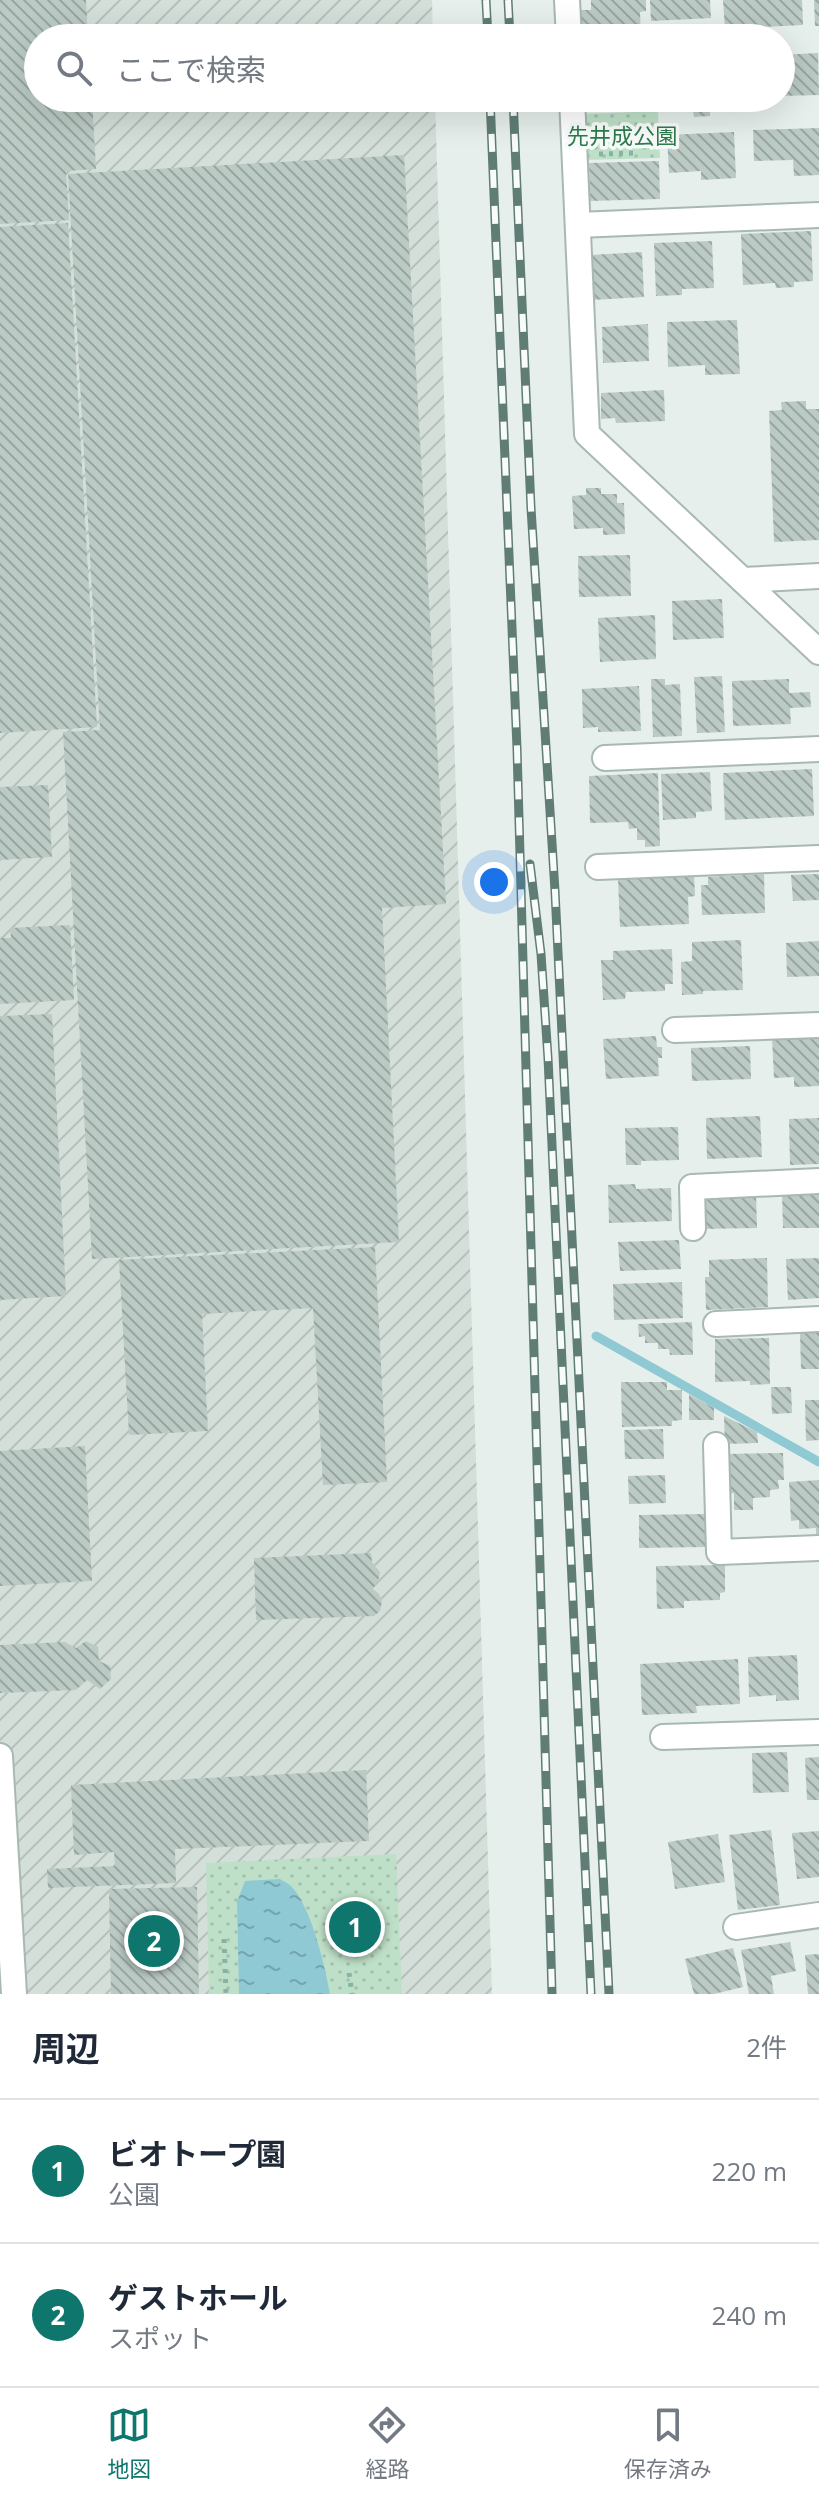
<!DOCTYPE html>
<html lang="ja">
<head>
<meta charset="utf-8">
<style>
  body { margin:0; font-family:"Open Sans","Noto Sans JP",sans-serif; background:#f6f6f7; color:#1f2937 }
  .you { position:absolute; left:494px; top:882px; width:28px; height:28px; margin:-20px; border:6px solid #fff; border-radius:50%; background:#1a73e8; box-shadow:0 0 0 12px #1a73e833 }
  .badge { display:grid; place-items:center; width:52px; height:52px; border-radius:50%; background:#0f766e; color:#fff; font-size:26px; font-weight:700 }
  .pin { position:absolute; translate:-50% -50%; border:4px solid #fff; box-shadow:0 2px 8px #0006 }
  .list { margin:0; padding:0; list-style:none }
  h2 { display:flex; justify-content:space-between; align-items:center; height:104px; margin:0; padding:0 32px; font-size:34px }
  h2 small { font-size:26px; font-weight:400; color:#747a83 }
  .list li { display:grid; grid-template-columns:52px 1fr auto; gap:24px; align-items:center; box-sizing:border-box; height:144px; padding:0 32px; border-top:2px solid #e0e1e3 }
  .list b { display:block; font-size:30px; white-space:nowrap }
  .list p { margin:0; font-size:26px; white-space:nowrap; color:#747a83 }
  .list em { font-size:26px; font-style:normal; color:#747a83 }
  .icon { flex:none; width:44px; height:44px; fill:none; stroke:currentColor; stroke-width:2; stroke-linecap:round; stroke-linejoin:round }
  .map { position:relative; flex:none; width:819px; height:1994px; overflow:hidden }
  .search { position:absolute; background:#fff; box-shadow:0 8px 32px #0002; left:24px; right:24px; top:24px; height:88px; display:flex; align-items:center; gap:20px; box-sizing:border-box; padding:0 28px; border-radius:44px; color:#747a83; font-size:30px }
  .sheet { height:392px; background:#fff }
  nav { display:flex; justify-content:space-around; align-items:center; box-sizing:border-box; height:112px; border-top:2px solid #e0e1e3; background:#fff; font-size:22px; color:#747a83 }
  nav a { display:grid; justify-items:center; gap:4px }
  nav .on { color:#0f766e }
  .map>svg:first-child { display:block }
  .industrial { fill:url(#industrial-furrows) }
  .green { fill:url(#green-dots) }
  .water { fill:url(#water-ripples) }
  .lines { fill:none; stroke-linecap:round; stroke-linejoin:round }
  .stream { stroke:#8ec9d4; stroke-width:9 }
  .building { fill:url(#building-back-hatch) }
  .minor-casing { stroke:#a8b8b2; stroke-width:28 }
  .path { stroke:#86b3a5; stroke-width:5; stroke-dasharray:4 6; stroke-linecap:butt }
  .minor { stroke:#fff; stroke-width:24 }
  .rail-casing { stroke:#5f7d75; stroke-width:9 }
  .rail { stroke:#f7fbf9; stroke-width:6; stroke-dasharray:18; stroke-linecap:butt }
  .labels { text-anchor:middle; stroke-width:7; stroke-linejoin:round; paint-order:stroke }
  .park-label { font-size:22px; fill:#2d7a4b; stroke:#f7fbf9 }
</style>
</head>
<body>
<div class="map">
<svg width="819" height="1994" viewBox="0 0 819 1994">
  <defs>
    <pattern id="industrial-furrows" width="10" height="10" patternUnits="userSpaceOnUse" patternTransform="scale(2)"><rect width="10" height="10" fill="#d4dfda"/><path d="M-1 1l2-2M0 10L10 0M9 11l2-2" fill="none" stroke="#b6c1bc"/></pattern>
    <pattern id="green-dots" width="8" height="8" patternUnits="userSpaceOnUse" patternTransform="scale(2)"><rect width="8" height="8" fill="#bfe0c8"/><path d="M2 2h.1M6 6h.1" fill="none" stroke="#a4c1ad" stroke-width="1.8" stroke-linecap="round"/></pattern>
    <pattern id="water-ripples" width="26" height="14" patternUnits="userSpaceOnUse" patternTransform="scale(2)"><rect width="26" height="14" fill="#8ec9d4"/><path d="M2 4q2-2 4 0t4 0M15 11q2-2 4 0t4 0" fill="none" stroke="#74a5ad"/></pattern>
    <pattern id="building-back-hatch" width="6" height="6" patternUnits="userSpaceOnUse" patternTransform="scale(2)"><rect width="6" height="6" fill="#bbcac4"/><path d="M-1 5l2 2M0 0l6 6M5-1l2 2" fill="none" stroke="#98a6a0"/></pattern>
  </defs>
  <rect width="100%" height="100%" fill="#e6efeb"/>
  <polygon class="industrial" points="0,0 432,0 433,38 38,38 38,98 435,98 492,1994 0,1994"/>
  <g class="green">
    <polygon points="658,111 660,158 584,160 583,114"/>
    <polygon points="396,1854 402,1994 330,1994 318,1944 306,1910 237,1902 239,1994 209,1994 206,1863"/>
  </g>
  <path class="water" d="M280,1879C284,1882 288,1883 291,1886C311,1906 325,1966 330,1994H239L237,1902L245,1881Z"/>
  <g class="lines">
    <polyline class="stream" points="596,1336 819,1462"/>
  </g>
  <g class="building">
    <polygon points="0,0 86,0 88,38 38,38 38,98 92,98 96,169 66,171 69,220 0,224"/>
    <polygon points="591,0 646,0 646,11 640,12 641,38 580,38 579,10 591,10"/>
    <polygon points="650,0 710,0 711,18 651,21"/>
    <polygon points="723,0 802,0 803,25 725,29"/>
    <polygon points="814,0 819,0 819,26 815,26"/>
    <polygon points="818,53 819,95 781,96 781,55"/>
    <polygon points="620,98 653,98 653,109 620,110"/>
    <polygon points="663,98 719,98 719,109 710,109 710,116 694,117 693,110 664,111"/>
    <polygon points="819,128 819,175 794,176 793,160 754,161 753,130"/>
    <polygon points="734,132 736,178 701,180 701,171 669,173 667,135"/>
    <polygon points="404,155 446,904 382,908 399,1242 92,1259 63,732 100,730 68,174"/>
    <polygon points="659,161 660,199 590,201 589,163"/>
    <polygon points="68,223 97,727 0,733 0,227"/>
    <polygon points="811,231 813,281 794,282 794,287 776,288 775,283 743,285 741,234"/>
    <polygon points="712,241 714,288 682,289 682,295 656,296 654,243"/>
    <polygon points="642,252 644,297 592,300 590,255"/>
    <polygon points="737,320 740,374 705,375 705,365 668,367 667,322"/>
    <polygon points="648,324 649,361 603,363 602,327"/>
    <polygon points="664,390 665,421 616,423 615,418 601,419 601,393"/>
    <polygon points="806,401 806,409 819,409 819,540 774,542 769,411 782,410 781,402"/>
    <polygon points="586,488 601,488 601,494 617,494 617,503 624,503 625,534 603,535 603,528 574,529 572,496 586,495"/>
    <polygon points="630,555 631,596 579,597 578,556"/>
    <polygon points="722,599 724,638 673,640 672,601"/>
    <polygon points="655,615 656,659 600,662 598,618"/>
    <polygon points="722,676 725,732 697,733 694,677"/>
    <polygon points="651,679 665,679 665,685 680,684 682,736 653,737"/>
    <polygon points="789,679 789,693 810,692 811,707 790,708 791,724 733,726 732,681"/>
    <polygon points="639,686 641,731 598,732 598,727 583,728 582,689"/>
    <polygon points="812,769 814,816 725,820 723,773"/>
    <polygon points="710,772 712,811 696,812 696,818 663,820 661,774"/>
    <polygon points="658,773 660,846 645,847 645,840 637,840 637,828 629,829 628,822 590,823 589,776"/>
    <polygon points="48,785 52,857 0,860 0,787"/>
    <polygon points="764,874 765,913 702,915 701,885 708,885 708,877"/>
    <polygon points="819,874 819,900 793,901 791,875"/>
    <polygon points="694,875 695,896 688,897 689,924 620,927 618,878"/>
    <polygon points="70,925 74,1000 0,1004 0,938 11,938 10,928"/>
    <polygon points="741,940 743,990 703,991 703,994 682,995 681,962 692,961 692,942"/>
    <polygon points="819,941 819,976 787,977 786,943"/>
    <polygon points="672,949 673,984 665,984 665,991 626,992 625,999 603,1000 601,960 613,960 613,951"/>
    <polygon points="52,1014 66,1296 0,1300 0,1016"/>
    <polygon points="656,1036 657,1047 662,1047 662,1058 658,1058 659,1076 606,1079 603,1039"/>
    <polygon points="819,1037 819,1086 794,1087 794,1077 774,1078 772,1038"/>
    <polygon points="750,1046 751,1079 692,1081 691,1048"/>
    <polygon points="760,1116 762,1157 707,1159 706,1118"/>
    <polygon points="819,1118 819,1164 790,1165 789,1119"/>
    <polygon points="678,1127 679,1160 641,1161 641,1165 626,1165 625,1128"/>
    <polygon points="635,1184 636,1189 671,1188 672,1221 609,1223 608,1185"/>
    <polygon points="819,1191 819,1228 783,1228 782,1192"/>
    <polygon points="756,1194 757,1228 701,1229 701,1196"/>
    <polygon points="679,1240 681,1269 620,1271 618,1242"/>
    <polygon points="375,1247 387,1482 323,1485 313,1308 202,1314 208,1431 129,1435 119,1260"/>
    <polygon points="767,1258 768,1307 706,1310 705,1277 709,1277 709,1260"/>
    <polygon points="819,1258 819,1298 788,1300 786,1259"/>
    <polygon points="682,1282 683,1318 614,1320 613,1284"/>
    <polygon points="692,1322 693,1355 670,1355 669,1349 658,1349 658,1343 645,1343 645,1336 639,1337 638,1324"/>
    <polygon points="800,1332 819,1332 819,1369 801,1369"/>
    <polygon points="769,1338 770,1384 750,1385 750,1381 715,1382 715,1339"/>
    <polygon points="621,1382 667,1382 667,1390 682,1390 682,1420 672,1421 672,1426 622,1427"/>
    <polygon points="771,1387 791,1387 792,1413 772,1414"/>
    <polygon points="689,1394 714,1408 714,1420 689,1420"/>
    <polygon points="805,1400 819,1400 819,1440 806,1441"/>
    <polygon points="724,1416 757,1432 758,1443 725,1444"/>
    <polygon points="663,1429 664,1459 625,1459 624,1430"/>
    <polygon points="85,1446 92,1581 0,1586 0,1451"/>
    <polygon points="783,1453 784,1480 778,1480 779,1489 770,1490 770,1497 753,1498 753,1510 734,1510 734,1493 725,1494 724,1454"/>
    <polygon points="665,1475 666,1503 629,1504 628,1476"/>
    <polygon points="819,1480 819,1534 816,1534 816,1528 799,1529 799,1520 791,1521 789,1482"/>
    <polygon points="706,1514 706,1547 639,1548 639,1515"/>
    <polygon points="371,1553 372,1562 380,1572 379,1578 373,1589 379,1594 382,1602 380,1611 374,1616 256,1620 254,1558"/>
    <polygon points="725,1565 725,1592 720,1593 720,1600 684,1601 684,1608 657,1609 656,1566"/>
    <polygon points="86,1641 98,1647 99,1661 110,1666 111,1679 100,1689 87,1680 76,1690 0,1693 0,1645 65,1642 76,1648"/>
    <polygon points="797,1655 799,1700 776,1701 776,1695 749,1697 748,1657"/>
    <polygon points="738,1659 740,1704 696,1706 697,1713 642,1715 640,1664"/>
    <polygon points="787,1752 789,1792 753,1793 752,1753"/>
    <polygon points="819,1757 819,1800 807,1800 805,1758"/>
    <polygon points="366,1770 369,1841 175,1849 176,1883 48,1888 47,1869 115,1866 114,1852 74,1855 71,1785"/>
    <polygon points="771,1830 780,1905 738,1910 729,1835"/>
    <polygon points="819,1831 819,1877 797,1879 792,1833"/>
    <polygon points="718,1834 725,1882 675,1889 668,1842"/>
    <polygon points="197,1887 199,1994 111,1994 109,1889"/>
    <polygon points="790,1942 796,1971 771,1976 774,1994 749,1994 741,1950"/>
    <polygon points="733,1948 743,1987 714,1994 694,1994 685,1959"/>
    <polygon points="819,1954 819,1994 808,1994 805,1955"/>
  </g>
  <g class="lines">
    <defs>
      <g id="minor">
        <polyline points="567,0 569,38"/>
        <polyline points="572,98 587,434 819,652"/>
        <polyline points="578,225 819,215"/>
        <polyline points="743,580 819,576"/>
        <polyline points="605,758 819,749"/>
        <polyline points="598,867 819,858"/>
        <polyline points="675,1030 819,1025"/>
        <polyline points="693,1228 692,1187 819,1181"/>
        <polyline points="716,1324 819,1319"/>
        <polyline points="716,1445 719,1552 819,1548"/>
        <polyline points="663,1737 819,1732"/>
        <polyline points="0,1756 14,1994"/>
        <polyline points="736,1927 819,1915"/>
      </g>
    </defs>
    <use href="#minor" class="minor-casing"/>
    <g class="path">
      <polyline points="599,154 637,153"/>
      <polyline points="224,1939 226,1994"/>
      <polyline points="349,1973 352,1994"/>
    </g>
    <use href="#minor" class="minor"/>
    <defs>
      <g id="rail">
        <polyline points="486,0 488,38"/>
        <polyline points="508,0 510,38"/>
        <polyline points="490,98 517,748 552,1994"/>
        <polyline points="513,98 531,508 555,891 609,1994"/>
        <polyline points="530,864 541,954 548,1058 591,1994"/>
      </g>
    </defs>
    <use href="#rail" class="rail-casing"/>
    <use href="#rail" class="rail"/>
  </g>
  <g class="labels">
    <g class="park-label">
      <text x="622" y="144">先井成公園</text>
    </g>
  </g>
</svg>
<div class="you"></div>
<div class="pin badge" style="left:355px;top:1927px">1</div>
<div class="pin badge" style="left:154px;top:1941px">2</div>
<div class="search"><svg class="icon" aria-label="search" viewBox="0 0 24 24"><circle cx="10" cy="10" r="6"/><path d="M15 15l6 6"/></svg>ここで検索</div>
</div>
<section class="sheet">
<h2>周辺<small>2件</small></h2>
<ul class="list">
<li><span class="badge">1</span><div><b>ビオトープ園</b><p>公園</p></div><em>220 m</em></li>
<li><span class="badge">2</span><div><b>ゲストホール</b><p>スポット</p></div><em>240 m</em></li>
</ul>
</section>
<nav>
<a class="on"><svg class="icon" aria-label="map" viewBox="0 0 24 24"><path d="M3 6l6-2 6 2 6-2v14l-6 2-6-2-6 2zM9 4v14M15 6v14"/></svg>地図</a>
<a><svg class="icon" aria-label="directions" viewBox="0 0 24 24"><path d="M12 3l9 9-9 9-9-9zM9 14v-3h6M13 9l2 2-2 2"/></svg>経路</a>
<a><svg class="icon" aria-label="saved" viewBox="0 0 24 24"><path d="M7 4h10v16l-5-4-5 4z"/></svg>保存済み</a>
</nav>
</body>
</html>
